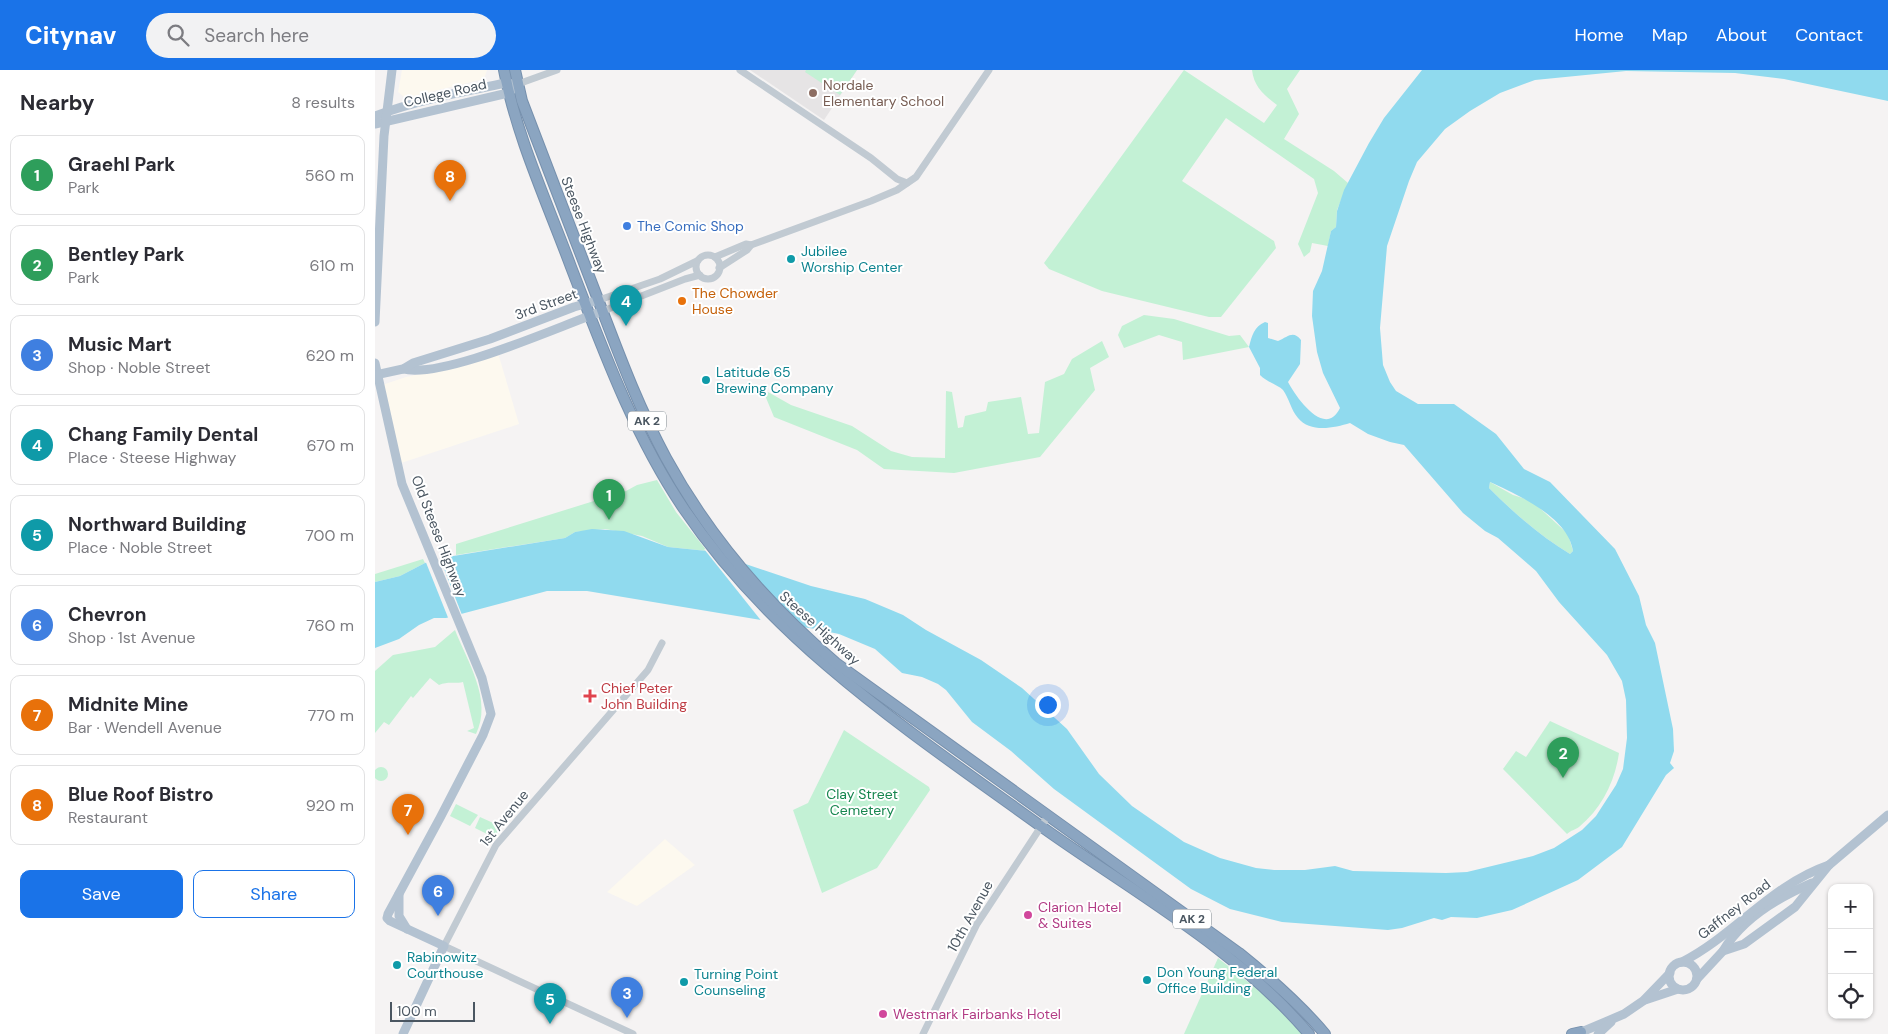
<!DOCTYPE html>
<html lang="en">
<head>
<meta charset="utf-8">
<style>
  body { margin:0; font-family:"DM Sans",sans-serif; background:#f2f2f3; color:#2b2b33 }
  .controls { position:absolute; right:15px; bottom:15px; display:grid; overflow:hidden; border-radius:10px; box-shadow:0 1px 4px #0004 }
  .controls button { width:45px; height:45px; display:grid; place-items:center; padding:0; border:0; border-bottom:1px solid #e1e1e2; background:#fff; color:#2b2b33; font:25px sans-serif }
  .scale { position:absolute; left:15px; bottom:12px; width:85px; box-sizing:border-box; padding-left:5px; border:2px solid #4a5661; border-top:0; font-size:14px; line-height:18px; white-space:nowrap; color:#4a5661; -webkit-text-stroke:4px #fff; paint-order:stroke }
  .you { position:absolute; left:672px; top:634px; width:18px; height:18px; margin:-12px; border:4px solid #fff; border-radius:50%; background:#1a73e8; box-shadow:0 0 0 8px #1a73e833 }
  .badge { display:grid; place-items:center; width:32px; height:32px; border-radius:50%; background:#1a73e8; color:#fff; font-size:16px; font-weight:700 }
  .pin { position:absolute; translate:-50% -41px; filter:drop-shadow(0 1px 2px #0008) }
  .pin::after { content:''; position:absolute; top:26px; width:18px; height:15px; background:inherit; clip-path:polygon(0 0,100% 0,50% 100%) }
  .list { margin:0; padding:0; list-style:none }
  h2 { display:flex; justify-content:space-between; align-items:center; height:65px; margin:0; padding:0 20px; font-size:21px }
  h2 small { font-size:16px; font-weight:400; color:#7c7c81 }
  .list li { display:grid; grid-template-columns:32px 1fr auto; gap:15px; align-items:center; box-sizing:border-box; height:80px; margin:0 10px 10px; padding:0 10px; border:1px solid #e1e1e2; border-radius:10px }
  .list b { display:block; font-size:19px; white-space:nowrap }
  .list p { margin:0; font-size:16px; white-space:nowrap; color:#7c7c81 }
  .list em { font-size:16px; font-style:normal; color:#7c7c81 }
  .actions { display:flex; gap:10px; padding:15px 20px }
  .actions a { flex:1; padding:11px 0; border:1px solid #1a73e8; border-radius:10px; text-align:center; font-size:18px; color:#1a73e8 }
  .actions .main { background:#1a73e8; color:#fff }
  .icon { flex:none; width:28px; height:28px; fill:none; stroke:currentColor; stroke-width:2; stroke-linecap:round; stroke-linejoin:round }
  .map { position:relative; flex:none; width:1513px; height:964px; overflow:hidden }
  header { display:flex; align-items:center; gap:30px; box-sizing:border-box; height:70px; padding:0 25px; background:#1a73e8; color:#fff }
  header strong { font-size:24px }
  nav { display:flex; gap:28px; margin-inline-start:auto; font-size:18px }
  .search { width:350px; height:45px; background:#f2f2f3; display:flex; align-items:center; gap:12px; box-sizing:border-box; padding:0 18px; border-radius:28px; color:#7c7c81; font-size:19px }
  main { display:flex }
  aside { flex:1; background:#fff }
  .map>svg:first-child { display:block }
  .commercial { fill:#fdf9ef }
  .education { fill:#e6e4e5 }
  .green { fill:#c3f1d5 }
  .water { fill:#90daee; fill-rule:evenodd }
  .pier { fill:#f5f3f3 }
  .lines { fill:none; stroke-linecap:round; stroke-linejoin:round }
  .highway-casing { stroke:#7690ad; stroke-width:12 }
  .minor { stroke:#c1cad2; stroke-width:7 }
  .major { stroke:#b3c2d1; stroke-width:9 }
  .highway { stroke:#8ba5c1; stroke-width:10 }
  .education-dot { fill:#8d6e63; stroke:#fff; stroke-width:2 }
  .shop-dot { fill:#3f7fe0; stroke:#fff; stroke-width:2 }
  .culture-dot { fill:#0f9aa8; stroke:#fff; stroke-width:2 }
  .food-dot { fill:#e8710a; stroke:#fff; stroke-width:2 }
  .health-dot { fill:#e0444e; stroke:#fff; stroke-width:2 }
  .hotel-dot { fill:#d1479c; stroke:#fff; stroke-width:2 }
  .labels { text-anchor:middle; stroke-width:4; stroke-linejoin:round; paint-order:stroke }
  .shield { fill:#fff; stroke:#808990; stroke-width:1 }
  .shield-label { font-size:12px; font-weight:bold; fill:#4a5661 }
  .education-label { font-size:14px; fill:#785e54; stroke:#fff; text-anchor:start }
  .street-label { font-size:14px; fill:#4a5661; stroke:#fff }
  .shop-label { font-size:14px; fill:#366cbe; stroke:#fff; text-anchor:start }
  .culture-label { font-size:14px; fill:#0d838f; stroke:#fff; text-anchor:start }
  .food-label { font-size:14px; fill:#c56008; stroke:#fff; text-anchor:start }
  .health-label { font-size:14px; fill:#be3a42; stroke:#fff; text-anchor:start }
  .park-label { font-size:14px; fill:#17864f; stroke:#fff }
  .hotel-label { font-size:14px; fill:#b23c85; stroke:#fff; text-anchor:start }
</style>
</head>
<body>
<header>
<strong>Citynav</strong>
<div class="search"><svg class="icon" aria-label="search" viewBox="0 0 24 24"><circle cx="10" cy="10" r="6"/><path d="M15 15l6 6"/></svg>Search here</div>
<nav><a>Home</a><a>Map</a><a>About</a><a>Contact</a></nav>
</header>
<main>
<aside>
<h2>Nearby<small>8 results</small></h2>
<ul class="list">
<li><span class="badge" style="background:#2e9e5b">1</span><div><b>Graehl Park</b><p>Park</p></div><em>560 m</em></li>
<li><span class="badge" style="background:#2e9e5b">2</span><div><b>Bentley Park</b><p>Park</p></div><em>610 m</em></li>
<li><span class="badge" style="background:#3f7fe0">3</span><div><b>Music Mart</b><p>Shop · Noble Street</p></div><em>620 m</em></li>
<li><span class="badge" style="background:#0f9aa8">4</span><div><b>Chang Family Dental</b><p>Place · Steese Highway</p></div><em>670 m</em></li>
<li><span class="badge" style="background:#0f9aa8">5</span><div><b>Northward Building</b><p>Place · Noble Street</p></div><em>700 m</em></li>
<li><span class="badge" style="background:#3f7fe0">6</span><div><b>Chevron</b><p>Shop · 1st Avenue</p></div><em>760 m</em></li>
<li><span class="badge" style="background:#e8710a">7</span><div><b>Midnite Mine</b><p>Bar · Wendell Avenue</p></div><em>770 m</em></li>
<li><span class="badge" style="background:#e8710a">8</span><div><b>Blue Roof Bistro</b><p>Restaurant</p></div><em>920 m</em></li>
</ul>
<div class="actions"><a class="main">Save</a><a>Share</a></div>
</aside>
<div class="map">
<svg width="1513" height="964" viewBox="0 0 1513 964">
  <rect width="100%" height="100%" fill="#f5f3f3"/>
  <g class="commercial">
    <polygon points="27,0 112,0 109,9 30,28 23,22"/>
    <polygon points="123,283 144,354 23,394 4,316 31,307 79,297"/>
    <polygon points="290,769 320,795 262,836 232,822"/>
  </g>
  <polygon class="education" points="375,0 482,0 449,50"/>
  <g class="green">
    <polygon points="431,0 482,0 465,25 430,2"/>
    <path d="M809,0L889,53L902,35C889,25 879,17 877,0H925L912,19L924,44L909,69L959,101L973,113L962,140L961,157L956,161L953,176L937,173L935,182L929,187L923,174L943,123L939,109L851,48L807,111L899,171L901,178L846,247H834L727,221L674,199L669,193Z"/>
    <polygon points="769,245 799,249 854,266 865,265 874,277 808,290 807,272 784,265 749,278 743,265 747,256"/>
    <polygon points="727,271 734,287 715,298 720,320 665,387 579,403 509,399 482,380 399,347 389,323 393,322 416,335 477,356 516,381 537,387 570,388 571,321 577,322 583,358 588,357 590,346 611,341 613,332 646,327 653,364 664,363 670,312 689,304 697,289"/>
    <polygon points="282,410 301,442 332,481 293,477 267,466 230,459 200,462 190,468 81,485 81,474 251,421 262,415"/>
    <path d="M1115,412L1138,425L1157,431L1193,464L1198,481L1195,484C1165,466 1139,443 1114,418Z"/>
    <polygon points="48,489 50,493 25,506 0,512 0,504"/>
    <path d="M80,560C92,591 118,630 101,664L92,661L99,658L88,612C79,614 73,611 64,615L55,608L38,628L36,626L14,655L9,652L0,663V601L18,585L60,577Z"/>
    <path d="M1175,651L1244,683C1240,711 1227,738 1204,757C1200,760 1196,760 1192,764L1128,699L1141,681L1151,687Z"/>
    <polygon points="469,660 554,717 555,720 502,798 447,823 418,740 433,733"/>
    <circle cx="6" cy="704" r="7"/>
    <polygon points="81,734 103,745 95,756 75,746"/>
    <polygon points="105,747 127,757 118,767 100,758"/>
    <polygon points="843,888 892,927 927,964 809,964"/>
  </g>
  <path class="water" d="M1047,0H1513V31L1409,9L1360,3L1251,1L1160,10L1125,23L1095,41L1070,59L1042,92L1034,111L1012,176L1005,258L1008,295L1015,312L1021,321L1043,334H1079L1121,364L1149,399L1175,412L1240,479L1264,526L1271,555L1280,573L1298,659L1299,681L1295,693L1299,698L1291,705L1247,777L1203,810L1137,840L1102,848L1076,847L1067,850L1059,848L1027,858L1013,860L907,852L855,839L816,819L679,719L636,681L597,652L571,620L563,614L547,607L527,603L500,579L464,564L440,559L212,521H172L71,548H59L44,555L24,569L0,578V512L25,506L50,493L66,488L190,468L200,462L217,459L249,461L293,477L332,481L436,516L490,529L528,545L551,560L606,590L647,618L692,659L724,704L757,736L809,772L845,788L881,798L899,800H930L960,796L978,801L1071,803L1092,802L1158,786L1179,778L1207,760L1221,746L1241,715L1248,699L1252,668L1251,630L1247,611L1232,585L1184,532L1161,501L1123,468L1110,461L1088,443L1029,375L1015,372L993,364L975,353C959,358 935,363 923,348C916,340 914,328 908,320C903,315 892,312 885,305V298L874,277C877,265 879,257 890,252L893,253V268L903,271C913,267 918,260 926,270L925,294L913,312C921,327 950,369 965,338L948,303L942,282L937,246L938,221L947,201L956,161L961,157L962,141L969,120L994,73L1009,48ZM1115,412C1143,425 1193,447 1198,481L1195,484C1165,466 1139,443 1114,418Z"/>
  <g class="pier">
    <polygon points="329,479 333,479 400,529 431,560 388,553"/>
    <polygon points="64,486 87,545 74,550 50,490"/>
  </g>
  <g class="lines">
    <defs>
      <g id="highway">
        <path d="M129,0C142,68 172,132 196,197C228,280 259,365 309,439C400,574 537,663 667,757C758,822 861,878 934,964"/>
        <path d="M140,0L147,31C173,98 199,165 224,232C245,287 263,336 291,388C334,467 393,535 461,593L864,883C895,908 924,933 950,964"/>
        <polyline points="1197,964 1206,962"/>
      </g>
    </defs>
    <use href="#highway" class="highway-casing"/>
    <g class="minor">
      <polyline points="365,0 496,88 522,109 532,113"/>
      <polyline points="143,14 182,0"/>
      <circle cx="333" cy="197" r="12"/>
      <polyline points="340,187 371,174 376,175 496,131 522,120 541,107 614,0"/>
      <polyline points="344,198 372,180 376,175"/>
      <polyline points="224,230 285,209 322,191"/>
      <polyline points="228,241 310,209 325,205"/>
      <polyline points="258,964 69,876 121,775 273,600 287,573"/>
      <polyline points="548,964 602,854 673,746"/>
    </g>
    <g class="major">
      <path d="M0,46C42,30 87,22 131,13L138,14"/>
      <polyline points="0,54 133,23 139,18"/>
      <polyline points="0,252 9,66 17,0"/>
      <polyline points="0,293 27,414 107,608 116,644 108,665 65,748 13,844 12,848 15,851 69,876 28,964"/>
      <path d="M28,299C69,309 184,256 228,241"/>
      <polyline points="0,305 28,299 38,293 115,269 199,237 224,230"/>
      <polyline points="24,824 24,846 32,859"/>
      <path d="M1348,881C1367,849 1404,827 1437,813"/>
      <path d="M1307,892C1360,865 1396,815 1454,795"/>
      <circle cx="1308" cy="906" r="14"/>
      <polyline points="1322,909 1348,881 1369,874 1420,837 1454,795 1513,745"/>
      <polyline points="1270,930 1303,919"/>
      <polyline points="1202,964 1249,944 1268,931 1295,903"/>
      <polyline points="1223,964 1236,952"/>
    </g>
    <use href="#highway" class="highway"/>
  </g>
  <circle class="education-dot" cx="438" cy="23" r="5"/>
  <circle class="shop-dot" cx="252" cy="156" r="5"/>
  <g class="culture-dot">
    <circle cx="416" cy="189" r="5"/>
    <circle cx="331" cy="310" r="5"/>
    <circle cx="22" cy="895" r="5"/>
    <circle cx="772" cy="910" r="5"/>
    <circle cx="309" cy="912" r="5"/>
  </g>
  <circle class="food-dot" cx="307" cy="231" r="5"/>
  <path class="health-dot" d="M212.5 618.5h5v5h5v5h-5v5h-5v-5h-5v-5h5z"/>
  <g class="hotel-dot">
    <circle cx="653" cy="845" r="5"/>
    <circle cx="508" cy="944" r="5"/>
  </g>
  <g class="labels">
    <g class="shield">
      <rect x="253" y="341.5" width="38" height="19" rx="4"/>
      <rect x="798" y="839.5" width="38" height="19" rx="4"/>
    </g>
    <g class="shield-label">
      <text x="272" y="355">AK 2</text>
      <text x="817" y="853">AK 2</text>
    </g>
    <g class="education-label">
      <text x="448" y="20">Nordale<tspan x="448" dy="16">Elementary School</tspan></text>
    </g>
    <g class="street-label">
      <text transform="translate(70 23) rotate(-13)" y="5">College Road</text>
      <text transform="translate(209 155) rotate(69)" y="5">Steese Highway</text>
      <text transform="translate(171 234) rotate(-20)" y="5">3rd Street</text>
      <text transform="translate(64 466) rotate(69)" y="5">Old Steese Highway</text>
      <text transform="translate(445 558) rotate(42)" y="5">Steese Highway</text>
      <text transform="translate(129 748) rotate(-51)" y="5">1st Avenue</text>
      <text transform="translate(1359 839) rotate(-38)" y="5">Gaffney Road</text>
      <text transform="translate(595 846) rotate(-61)" y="5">10th Avenue</text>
    </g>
    <g class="shop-label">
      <text x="262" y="161">The Comic Shop</text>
    </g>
    <g class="culture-label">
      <text x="426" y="186">Jubilee<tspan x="426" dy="16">Worship Center</tspan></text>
      <text x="341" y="307">Latitude 65<tspan x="341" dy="16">Brewing Company</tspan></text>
      <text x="32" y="892">Rabinowitz<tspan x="32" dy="16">Courthouse</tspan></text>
      <text x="782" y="907">Don Young Federal<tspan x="782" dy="16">Office Building</tspan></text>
      <text x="319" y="909">Turning Point<tspan x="319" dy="16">Counseling</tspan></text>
    </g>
    <g class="food-label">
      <text x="317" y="228">The Chowder<tspan x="317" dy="16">House</tspan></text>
    </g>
    <g class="health-label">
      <text x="226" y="623">Chief Peter<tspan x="226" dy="16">John Building</tspan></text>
    </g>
    <g class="park-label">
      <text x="487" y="729">Clay Street<tspan x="487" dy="16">Cemetery</tspan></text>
    </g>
    <g class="hotel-label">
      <text x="663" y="842">Clarion Hotel<tspan x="663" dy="16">&amp; Suites</tspan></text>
      <text x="518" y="949">Westmark Fairbanks Hotel</text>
    </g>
  </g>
</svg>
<div class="controls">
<button>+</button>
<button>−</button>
<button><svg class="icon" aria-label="locate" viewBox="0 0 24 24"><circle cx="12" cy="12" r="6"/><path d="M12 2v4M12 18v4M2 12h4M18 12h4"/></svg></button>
</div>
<div class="scale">100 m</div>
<div class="you"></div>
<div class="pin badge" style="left:234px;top:450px;background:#2e9e5b">1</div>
<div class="pin badge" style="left:1188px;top:708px;background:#2e9e5b">2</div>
<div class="pin badge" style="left:252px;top:948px;background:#3f7fe0">3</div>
<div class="pin badge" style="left:251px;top:256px;background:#0f9aa8">4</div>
<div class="pin badge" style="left:175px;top:954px;background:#0f9aa8">5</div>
<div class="pin badge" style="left:63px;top:846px;background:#3f7fe0">6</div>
<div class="pin badge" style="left:33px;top:765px;background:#e8710a">7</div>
<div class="pin badge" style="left:75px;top:131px;background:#e8710a">8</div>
</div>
</main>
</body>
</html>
